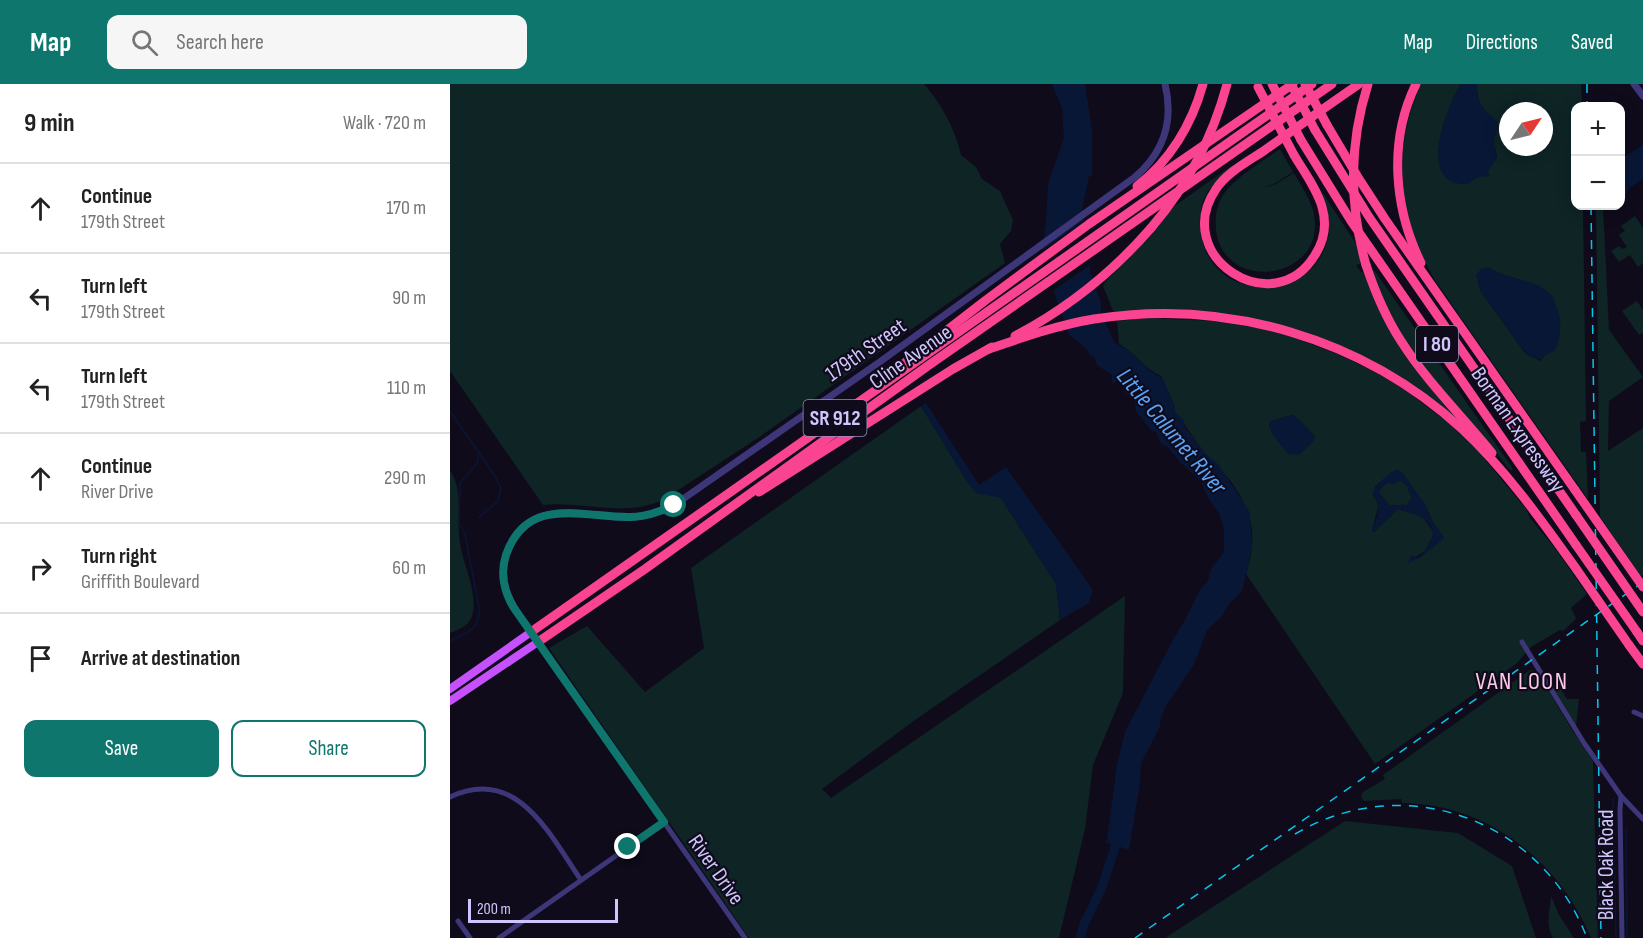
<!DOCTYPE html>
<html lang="en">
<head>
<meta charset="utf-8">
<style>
  body { margin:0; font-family:"Sofia Sans Condensed",sans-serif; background:#f6f6f6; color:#222 }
  .controls { position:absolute; right:18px; top:18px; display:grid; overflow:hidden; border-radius:12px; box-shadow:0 3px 15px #0003 }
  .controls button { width:54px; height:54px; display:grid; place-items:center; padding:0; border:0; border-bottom:2px solid #e0e0e0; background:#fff; color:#222; font:30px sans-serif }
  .compass { position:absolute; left:1049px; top:18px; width:54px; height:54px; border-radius:50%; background:#fff; box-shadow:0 3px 15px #0003; rotate:55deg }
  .scale { position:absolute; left:18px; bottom:15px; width:150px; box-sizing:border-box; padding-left:6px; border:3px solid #d0c6fe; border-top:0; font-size:16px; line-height:21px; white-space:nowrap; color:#d0c6fe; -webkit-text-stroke:4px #0f0b1b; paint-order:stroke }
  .stop { position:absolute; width:18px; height:18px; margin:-14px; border:4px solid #0f766e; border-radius:50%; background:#fff }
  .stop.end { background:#0f766e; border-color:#fff; box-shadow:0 2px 6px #0008 }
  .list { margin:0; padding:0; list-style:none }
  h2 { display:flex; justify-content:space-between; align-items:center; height:78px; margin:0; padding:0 24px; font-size:26px }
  h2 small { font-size:20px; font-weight:400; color:#767676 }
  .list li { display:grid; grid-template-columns:39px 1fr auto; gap:18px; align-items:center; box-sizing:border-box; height:90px; padding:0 24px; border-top:2px solid #e0e0e0 }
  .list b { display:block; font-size:22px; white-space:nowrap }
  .list p { margin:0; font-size:20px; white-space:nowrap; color:#767676 }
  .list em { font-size:20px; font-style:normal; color:#767676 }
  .actions { display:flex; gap:12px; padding:18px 24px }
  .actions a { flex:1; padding:14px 0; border:2px solid #0f766e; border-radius:12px; text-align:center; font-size:21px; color:#0f766e }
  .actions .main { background:#0f766e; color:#fff }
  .icon { flex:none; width:33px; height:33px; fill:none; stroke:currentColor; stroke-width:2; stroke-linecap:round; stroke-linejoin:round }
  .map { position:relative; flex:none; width:1193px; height:854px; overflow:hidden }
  header { display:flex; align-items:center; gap:36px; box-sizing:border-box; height:84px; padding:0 30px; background:#0f766e; color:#fff }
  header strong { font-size:28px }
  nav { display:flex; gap:33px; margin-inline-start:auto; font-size:21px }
  .search { width:420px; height:54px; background:#f6f6f6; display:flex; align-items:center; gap:15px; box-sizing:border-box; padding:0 21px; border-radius:12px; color:#767676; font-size:22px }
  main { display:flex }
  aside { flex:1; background:#fff }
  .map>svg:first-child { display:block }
  .green { fill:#0e2425; fill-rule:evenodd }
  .water { fill:#091736; fill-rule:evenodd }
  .pier { fill:#0f0b1b }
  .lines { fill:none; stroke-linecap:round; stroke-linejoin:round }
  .stream { stroke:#091736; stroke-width:1.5 }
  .river { stroke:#091736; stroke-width:9 }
  .minor { stroke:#3d377a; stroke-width:5 }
  .tertiary { stroke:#3d377a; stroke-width:7 }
  .primary { stroke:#c650fc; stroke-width:8 }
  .motorway { stroke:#fb4491; stroke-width:9 }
  .rail { stroke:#04c7ec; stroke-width:1.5; stroke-dasharray:9 8; stroke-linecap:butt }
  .motorway-bridge { stroke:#fb4491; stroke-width:9 }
  .route { stroke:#0f766e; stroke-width:8 }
  .labels { text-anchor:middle; stroke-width:4.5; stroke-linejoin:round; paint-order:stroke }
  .shield { fill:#0f0b1b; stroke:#968eba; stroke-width:1.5 }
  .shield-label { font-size:21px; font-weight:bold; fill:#d0c6fe }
  .street-label { font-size:22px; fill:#d0c6fe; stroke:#0f0b1b }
  .water-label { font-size:24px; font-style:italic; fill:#57a5fc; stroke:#0f0b1b }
  .neighbourhood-label { font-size:24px; letter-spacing:1.5px; fill:#fec8e7; stroke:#0f0b1b }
</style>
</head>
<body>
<header>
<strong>Map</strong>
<div class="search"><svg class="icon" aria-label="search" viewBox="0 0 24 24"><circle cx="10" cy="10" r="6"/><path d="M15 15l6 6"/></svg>Search here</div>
<nav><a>Map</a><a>Directions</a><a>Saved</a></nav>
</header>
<main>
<aside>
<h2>9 min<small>Walk · 720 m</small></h2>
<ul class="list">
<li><svg class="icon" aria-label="ahead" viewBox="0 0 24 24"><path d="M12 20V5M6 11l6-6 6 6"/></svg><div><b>Continue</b><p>179th Street</p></div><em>170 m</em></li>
<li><svg class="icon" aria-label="left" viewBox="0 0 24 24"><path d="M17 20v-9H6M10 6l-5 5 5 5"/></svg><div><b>Turn left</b><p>179th Street</p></div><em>90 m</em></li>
<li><svg class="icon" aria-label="left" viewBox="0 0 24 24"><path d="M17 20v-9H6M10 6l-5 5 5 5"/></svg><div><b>Turn left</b><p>179th Street</p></div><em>110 m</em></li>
<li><svg class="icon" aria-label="ahead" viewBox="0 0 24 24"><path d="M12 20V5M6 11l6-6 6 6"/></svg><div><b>Continue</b><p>River Drive</p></div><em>290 m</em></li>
<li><svg class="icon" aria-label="right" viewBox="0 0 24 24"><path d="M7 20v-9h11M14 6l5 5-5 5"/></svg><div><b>Turn right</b><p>Griffith Boulevard</p></div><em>60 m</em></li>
<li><svg class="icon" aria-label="arrive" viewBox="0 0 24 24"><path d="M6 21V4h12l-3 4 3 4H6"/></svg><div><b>Arrive at destination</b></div></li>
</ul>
<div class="actions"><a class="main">Save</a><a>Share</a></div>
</aside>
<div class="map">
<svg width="1193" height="854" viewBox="0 0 1193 854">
  <rect width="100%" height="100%" fill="#0f0b1b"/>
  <g class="green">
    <path d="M0,0H474C491,19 506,47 511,71L526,83L532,95L550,107L563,136L561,147L550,160L555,179L311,352L213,416C172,434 135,417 93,421L0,287Z"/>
    <path d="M971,0H1011C999,18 977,75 996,93C1000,97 1007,98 1013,100C1030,94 1038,87 1047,72C1042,59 1046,46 1042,33C1031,28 1026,12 1027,0H1131L1132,22H1126V122H1133L1136,337L1130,338L1131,368H1136L1138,415L984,195C948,131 941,68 971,0ZM1058,27H1094V63H1058ZM1038,183C1051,192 1064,193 1077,198C1079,199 1085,200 1086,201C1110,214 1115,243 1105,266L1094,272L1091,277L1076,270L1031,208L1028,198Z"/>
    <path d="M830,65L843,88L824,100L814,103L824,101L844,89C850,100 859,113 863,126C881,195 775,212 766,147C765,134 766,122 773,111C785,93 813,77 830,65Z"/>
    <path d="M784,80C775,93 760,98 753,118C748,133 749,149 754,163C777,224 872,213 879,148C880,133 874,121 872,108L918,178L906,181L911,188H913C923,213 933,237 948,260C966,289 991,315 1013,341L956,298L823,240L664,229L653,202L656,197L698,155L723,123Z"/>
    <polygon points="1146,122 1153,122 1159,246 1193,293 1159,317 1158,367 1193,344 1193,491 1191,492 1150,433"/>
    <polygon points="1185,132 1193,144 1193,179 1188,183 1180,171 1169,178 1161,167 1169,162 1172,165 1177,163 1169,151 1175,147 1171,142"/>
    <polygon points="924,186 1063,385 1061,387 960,266 937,226 921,187"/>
    <polygon points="1187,217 1193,226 1193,249 1189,251 1172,227"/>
    <path d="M695,234L765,237L807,244L842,253L885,269L923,287L951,303L996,337L1027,366L1076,425L1080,434L1107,467L1137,510L1121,524L1126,534L1124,537L1113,547L1110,546L1081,563L1066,580L925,680L796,490C808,452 803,427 779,395C772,386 762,378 754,368C744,355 735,340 725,328V323L711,292C696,286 684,268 669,260L667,237ZM842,331C851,337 859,346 865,353C861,363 849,369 838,370L819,341L821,337ZM936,393L955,394L975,420L983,438L994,454L971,473L961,476L975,467L983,452V447L972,432L948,425L924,448L922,446L928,424L925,403Z"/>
    <polygon points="471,322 518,399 551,414 606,500 610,536 465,636 372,705 381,714 675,512 673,609 643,681 635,745 609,854 299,854 99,564 137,542 195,608 254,564 241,484"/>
    <path d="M0,386C14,407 6,435 10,459C13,481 27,506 23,528C21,541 11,545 0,549Z"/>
    <polygon points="950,396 957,402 962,414 956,422 939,421 930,410 930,405 937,399 942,400"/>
    <path d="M1080,586L1087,587L1122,646L1143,677L1148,854H1141C1109,777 1038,720 952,719L951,715L914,717L911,713L913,708L935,695L933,691Z"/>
    <polygon points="1101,588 1117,615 1129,615 1126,643 1099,598 1097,590"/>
    <polygon points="895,737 1008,749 1062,782 1086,854 715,854"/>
    <path d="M1101,812L1109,831L1124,854H1103C1095,839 1100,828 1101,812Z"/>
  </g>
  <g class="water">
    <polygon points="602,0 635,0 642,46 642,91 639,92 632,125 640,177 640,189 651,218 651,230 665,259 679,267 702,288 713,295 725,323 725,328 733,335 734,342 755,369 768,380 798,425 800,431 802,464 792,507 779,520 772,532 757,546 744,580 716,622 710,636 710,642 691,679 690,699 679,766 655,758 657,756 667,681 675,648 724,554 734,538 750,506 758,497 761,485 774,468 774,445 769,429 760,417 750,396 731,379 717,362 712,361 706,348 702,347 686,327 685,318 675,308 671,296 667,295 664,300 662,298 662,291 647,281 644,273 640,271 636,264 619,251 591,171 596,140 598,100 614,54 612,24"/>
    <path d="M1011,0H1027C1025,18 1035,27 1047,37L1048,43L1044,55L1047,75L1038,87L1039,92C1035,93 1031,92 1026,94C1020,96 1022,100 1015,100C966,101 997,21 1011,0Z"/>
    <polygon points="1193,61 1193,95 1178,105 1176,112 1171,110 1171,75"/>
    <path d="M1038,183C1057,196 1089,195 1102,212C1105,216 1105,221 1107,225C1113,237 1110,254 1105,266L1094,272L1090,277V275L1078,271L1069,260L1031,208L1026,191L1031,185Z"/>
    <polygon points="476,319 529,401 556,383 643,506 639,519 610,536 606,500 551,414 526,409 518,399 471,322"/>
    <path d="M842,331C851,335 859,347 865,353L863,358L849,371L838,370L823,351L819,341L821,337Z"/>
    <path d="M946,386L951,387L975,420L983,438L994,454L971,473L957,480L962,471L967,474C975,469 975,466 979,459C993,437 964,429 948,425L924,448L922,446C925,438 931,426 927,418C925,413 923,415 923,409C924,403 940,388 946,386ZM950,396L957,402L962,414L956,422L952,420L949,422L939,421L930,410V404L937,399L943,400Z"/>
  </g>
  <polygon class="pier" points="636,135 643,179 601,208 592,188 589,169"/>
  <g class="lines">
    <g class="stream">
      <polyline points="0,327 45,392 51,404 48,417 28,434"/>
      <path d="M0,557C16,549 31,546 29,524L15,450L9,439L10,399L27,379L29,368"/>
      <polyline points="1163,715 1166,854"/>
      <polyline points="1176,744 1177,854"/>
    </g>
    <polyline class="river" points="630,854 634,840 652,803 669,751"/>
    <g class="minor">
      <polyline points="88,558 295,854"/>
      <polyline points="1072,558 1134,659 1171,712 1170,726 1172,854"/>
      <polyline points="1184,628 1193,632"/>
      <polyline points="1171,712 1193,735"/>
      <path d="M0,713C67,681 100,751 131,796"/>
      <polyline points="8,837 20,854"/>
      <polyline points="49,854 214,738"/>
    </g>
    <g class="tertiary">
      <polyline points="1184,0 1193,12"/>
      <path d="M88,558C67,529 41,499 60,462C88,408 141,437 186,433C203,431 219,424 233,415L431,277L685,93C714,68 724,37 715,0"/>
    </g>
    <g class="primary">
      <polyline points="0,605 81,548"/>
      <polyline points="0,617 88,558"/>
    </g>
    <g class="motorway">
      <path d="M966,0C938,57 944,124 971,179"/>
      <polyline points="877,41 909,95 935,135 1125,406"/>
      <polyline points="865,46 919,133 1126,431"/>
      <polyline points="851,56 901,137 1126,461"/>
      <path d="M844,71C854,88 867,105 872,123C877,140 874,157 865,171C824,239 720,173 766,105C777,88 799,77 815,66C846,44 877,22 909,0"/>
      <path d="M687,102C720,77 742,40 753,0"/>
      <path d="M916,181C925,208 936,234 951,257C977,298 1012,332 1042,369"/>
      <path d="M565,252C618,224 662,189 701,144"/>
      <path d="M539,265C574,253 608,241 644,235C776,214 913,254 1012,345C1056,386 1092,437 1127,486"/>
      <polyline points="439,291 536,216 639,140 843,0"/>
      <polyline points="309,408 503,285 542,263"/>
      <polyline points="81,548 862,0"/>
      <polyline points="1187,548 1193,557"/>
      <polyline points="88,558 195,485 479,281 882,0"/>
      <polyline points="1179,561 1193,580"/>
    </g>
    <g class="rail">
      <polyline points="1137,0 1137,22"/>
      <polyline points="1141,122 1151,854"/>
      <path d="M845,750C955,685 1092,736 1137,854"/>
      <polyline points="685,854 1193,498"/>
    </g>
    <g class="motorway-bridge">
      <polyline points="822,0 851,56"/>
      <polyline points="841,0 865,46"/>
      <polyline points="855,0 877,41"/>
      <polyline points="808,3 844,71"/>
      <path d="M701,144C736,103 763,53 777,0"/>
      <path d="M916,181C899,122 899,59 918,0"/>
      <polyline points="1125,406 1193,503"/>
      <polyline points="1126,431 1193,528"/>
      <polyline points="1126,461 1187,548"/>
      <polyline points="1127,486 1179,561"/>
    </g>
  </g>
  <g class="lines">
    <path class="route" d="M178,763L214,738L64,524C54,508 50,489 56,471C77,410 134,434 180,433C195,433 210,428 224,421"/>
  </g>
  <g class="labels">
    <g class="shield">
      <rect x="966" y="242" width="42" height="36" rx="4.5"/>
      <rect x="353.5" y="316" width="63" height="36" rx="4.5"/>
    </g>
    <g class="shield-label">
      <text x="987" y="267">I 80</text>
      <text x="385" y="341">SR 912</text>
    </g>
    <g class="street-label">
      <text transform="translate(415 265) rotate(-35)" y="8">179th Street</text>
      <text transform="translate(460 272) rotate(-35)" y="8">Cline Avenue</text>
      <text transform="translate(1069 345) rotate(55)" y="8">Borman Expressway</text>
      <text transform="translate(1155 781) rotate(-90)" y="8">Black Oak Road</text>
      <text transform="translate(267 785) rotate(55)" y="8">River Drive</text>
    </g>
    <g class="water-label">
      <text transform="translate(722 347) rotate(50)" y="8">Little Calumet River</text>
    </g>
    <g class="neighbourhood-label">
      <text x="1072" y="605">VAN LOON</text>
    </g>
  </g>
</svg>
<div class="controls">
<button>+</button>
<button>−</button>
</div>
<svg class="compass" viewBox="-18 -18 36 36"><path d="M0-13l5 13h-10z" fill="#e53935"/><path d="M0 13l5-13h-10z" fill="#767676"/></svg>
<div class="scale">200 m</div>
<div class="stop" style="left:224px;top:421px"></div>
<div class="stop end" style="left:178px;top:763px"></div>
</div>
</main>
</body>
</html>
